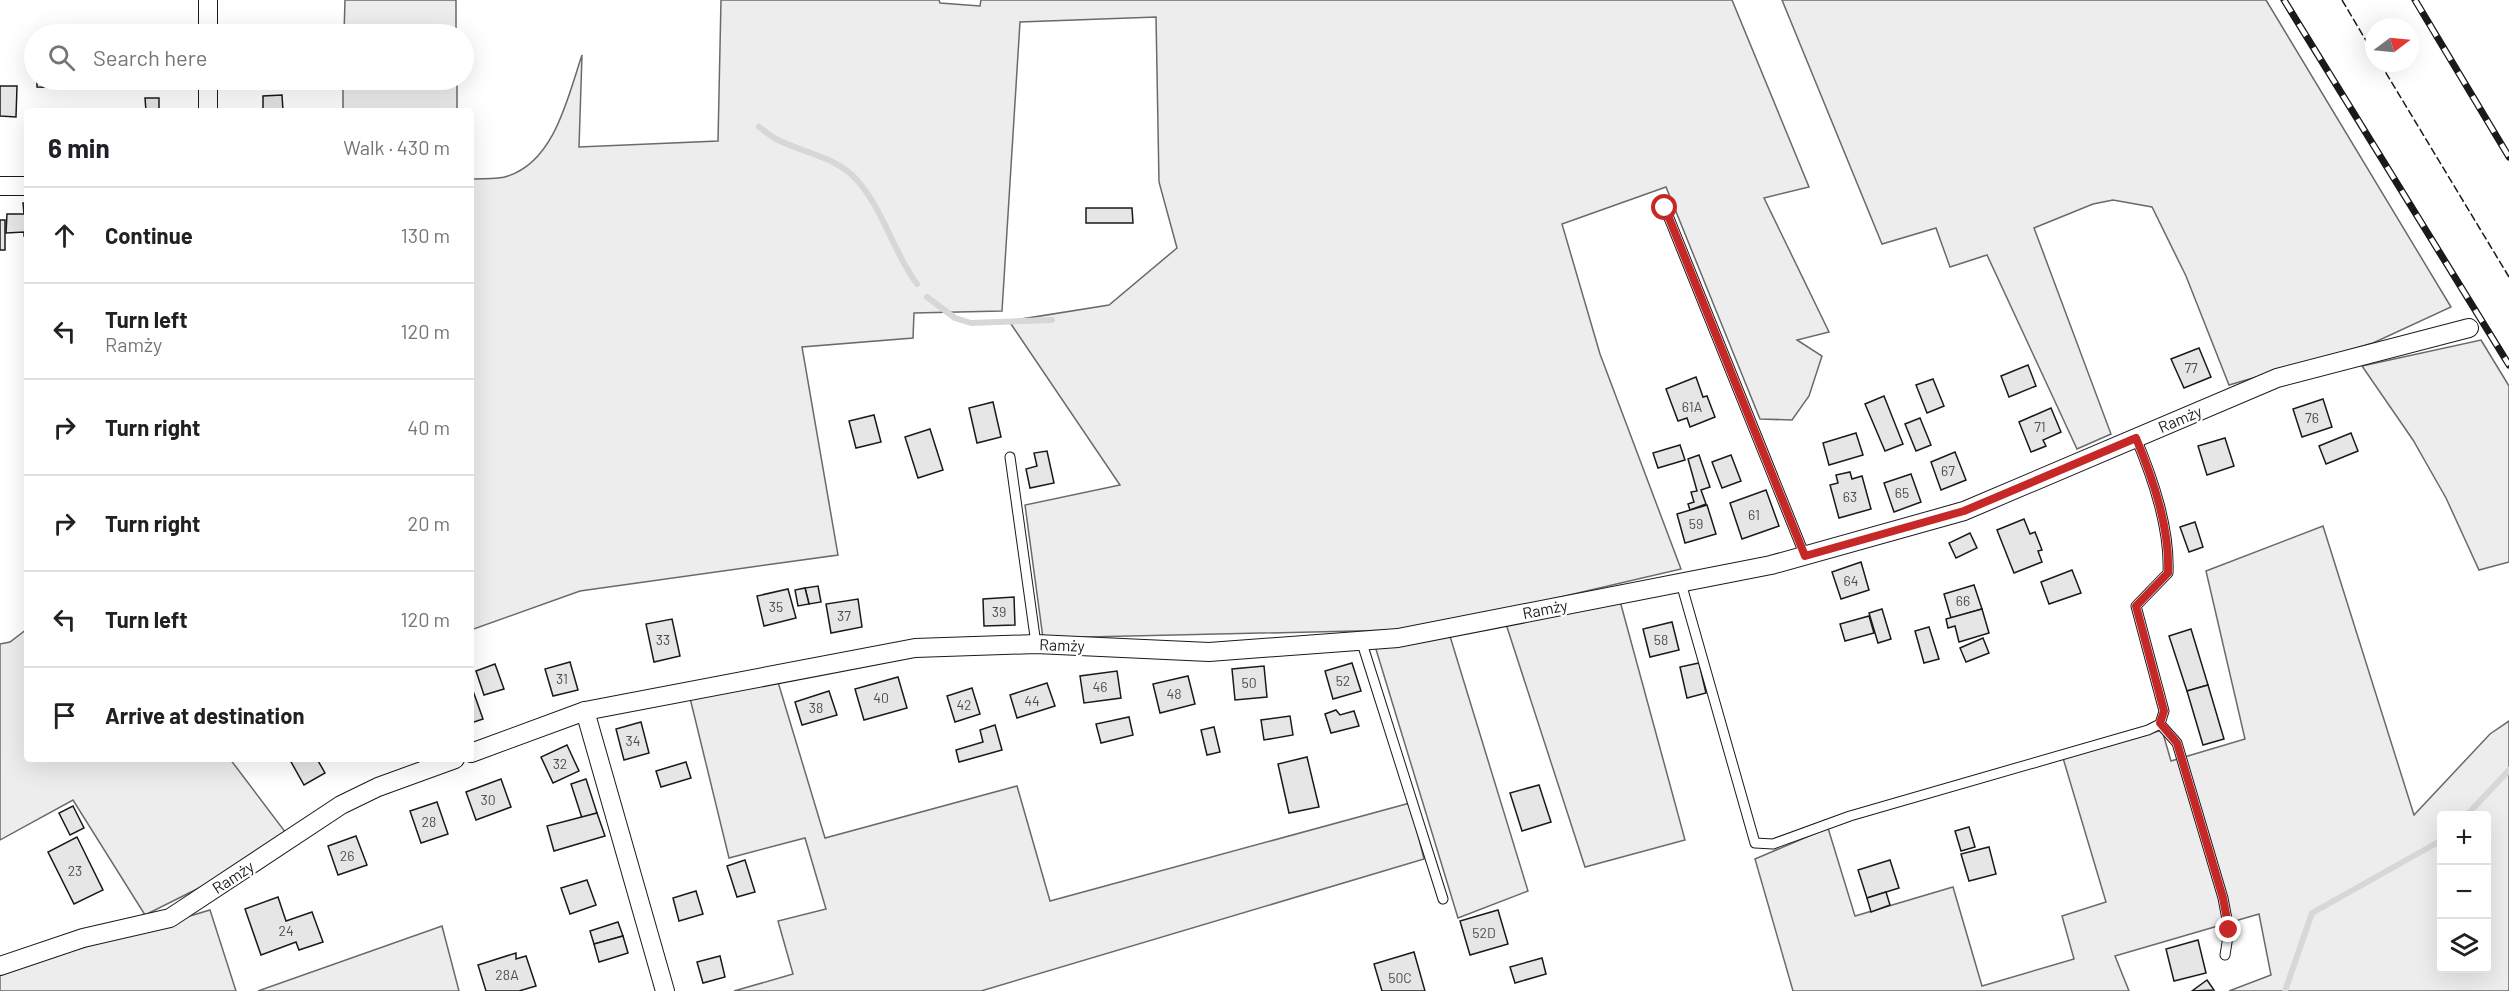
<!DOCTYPE html>
<html lang="en">
<head>
<meta charset="utf-8">
<style>
  body { margin:0; font-family:Barlow,sans-serif; background:#f6f6f6; color:#202124 }
  .controls { position:absolute; right:18px; bottom:18px; display:grid; overflow:hidden; border-radius:6px; box-shadow:0 6px 24px #0002 }
  .controls button { width:54px; height:54px; display:grid; place-items:center; padding:0; border:0; border-bottom:2px solid #e0e0e0; background:#fff; color:#202124; font:30px sans-serif }
  .compass { position:absolute; left:2365px; top:18px; width:54px; height:54px; border-radius:50%; background:#fff; box-shadow:0 6px 24px #0002; rotate:74deg }
  .stop { position:absolute; width:18px; height:18px; margin:-14px; border:4px solid #c62828; border-radius:50%; background:#fff }
  .stop.end { background:#c62828; border-color:#fff; box-shadow:0 2px 6px #0008 }
  .list { margin:0; padding:0; list-style:none }
  h2 { display:flex; justify-content:space-between; align-items:center; height:78px; margin:0; padding:0 24px; font-size:26px }
  h2 small { font-size:20px; font-weight:400; color:#757577 }
  .list li { display:grid; grid-template-columns:39px 1fr auto; gap:18px; align-items:center; box-sizing:border-box; height:96px; padding:0 24px; border-top:2px solid #e0e0e0 }
  .list b { display:block; font-size:22px; white-space:nowrap }
  .list p { margin:0; font-size:20px; white-space:nowrap; color:#757577 }
  .list em { font-size:20px; font-style:normal; color:#757577 }
  .icon { flex:none; width:33px; height:33px; fill:none; stroke:currentColor; stroke-width:2; stroke-linecap:round; stroke-linejoin:round }
  .map { position:relative; flex:none; width:2509px; height:991px; overflow:hidden }
  .search { position:absolute; background:#fff; box-shadow:0 6px 24px #0002; left:24px; top:24px; width:450px; height:66px; display:flex; align-items:center; gap:15px; box-sizing:border-box; padding:0 21px; border-radius:33px; color:#757577; font-size:22px }
  .panel { position:absolute; background:#fff; box-shadow:0 6px 24px #0002; left:24px; top:108px; width:450px; height:654px; border-radius:6px }
  .map>svg:first-child { display:block }
  .green { fill:#ededed; stroke:#6a6a6a; stroke-width:1.5; fill-rule:evenodd }
  .lines { fill:none; stroke-linecap:round; stroke-linejoin:round }
  .stream { stroke:#d7d7d7; stroke-width:6 }
  .building { fill:#e6e6e6; stroke:#1a1a1a; stroke-width:1.5 }
  .lane-casing { stroke:#1a1a1a; stroke-width:11 }
  .street-casing { stroke:#1a1a1a; stroke-width:20 }
  .lane { stroke:#fff; stroke-width:9 }
  .street { stroke:#fff; stroke-width:18 }
  .rail-casing { stroke:#1a1a1a; stroke-width:7 }
  .rail { stroke:#fff; stroke-width:4.5; stroke-dasharray:14; stroke-linecap:butt }
  .fence { stroke:#1a1a1a; stroke-width:1.5; stroke-dasharray:8 3; stroke-linecap:butt }
  .route { stroke:#c62828; stroke-width:8 }
  .labels { text-anchor:middle; stroke-width:4.5; stroke-linejoin:round; paint-order:stroke }
  .number-label { font-size:14px; fill:#4d4d4d }
  .street-label { font-size:16px; fill:#1a1a1a; stroke:#fff }
</style>
</head>
<body>
<div class="map">
<svg width="2509" height="991" viewBox="0 0 2509 991">
  <rect width="100%" height="100%" fill="#fff"/>
  <g class="green">
    <polygon points="345,0 456,0 456,34 344,34"/>
    <path d="M721,0H939L940,3L980,6L981,0H1732L1809,187L1764,198L1829,332L1797,340L1822,356L1809,396L1792,420L1760,419L1666,187L1562,224L1600,354L1681,569L1513,608L1398,630L1043,638L1025,505L1120,485L1009,321L1109,305L1177,248L1159,182L1156,17L1020,22L1002,311L914,313L913,338L802,347L838,555L580,591L471,630V179C482,178 497,180 508,176C555,161 568,96 582,55L579,147L718,141Z"/>
    <polygon points="1782,0 2266,0 2451,307 2373,343 2229,385 2186,276 2152,207 2113,200 2093,204 2034,228 2111,434 2077,449 1987,255 1950,267 1936,228 1882,244"/>
    <rect x="343" y="80" width="114" height="31"/>
    <polygon points="2481,340 2509,386 2509,562 2479,570 2446,498 2413,440 2362,366"/>
    <path d="M2323,526L2414,815L2490,734L2509,721V991H2229L2271,975L2259,914L2115,956L2129,991H1793L1755,859L1828,828L1855,916L1953,887L1982,986L2074,959L2062,916L2106,902L2063,758L2162,730L2171,761L2245,739L2206,571ZM2442,816H2486V968H2442Z"/>
    <polygon points="1620,601 1685,840 1585,867 1506,624"/>
    <polygon points="27,629 27,759 230,759 286,833 203,886 145,915 73,800 0,840 0,644 10,642"/>
    <polygon points="1449,633 1528,891 1458,918 1375,646"/>
    <polygon points="778,682 825,838 1017,786 1050,901 1410,803 1424,859 981,991 734,991 793,974 778,921 826,909 805,838 729,858 690,698"/>
    <polygon points="210,910 236,991 0,991 0,973 4,971"/>
    <polygon points="442,926 459,991 258,991"/>
  </g>
  <g class="lines">
    <g class="stream">
      <path d="M759,127C765,131 771,137 778,140C804,153 836,157 856,179C884,210 893,252 917,284"/>
      <polyline points="927,297 955,318 971,323 1052,320"/>
      <polyline points="2466,816 2509,770"/>
      <polyline points="2285,991 2312,913 2442,840"/>
    </g>
  </g>
  <g class="building">
    <polygon points="237,32 281,33 281,34 237,34"/>
    <polygon points="37,80 75,80 75,88 37,87"/>
    <polygon points="0,86 17,86 16,117 0,116"/>
    <polygon points="282,95 283,111 263,111 263,96"/>
    <polygon points="145,98 159,98 159,111 146,111"/>
    <polygon points="23,203 27,203 27,236 24,236 24,232 6,233 7,214 24,214"/>
    <polygon points="1086,208 1132,208 1133,223 1086,223"/>
    <rect x="0" y="220" width="5" height="30"/>
    <polygon points="2199,348 2211,377 2184,388 2171,359"/>
    <polygon points="2028,365 2036,386 2009,397 2001,376"/>
    <polygon points="1696,377 1703,397 1707,396 1715,417 1690,427 1687,418 1678,421 1666,389"/>
    <polygon points="1933,379 1944,406 1927,413 1916,385"/>
    <polygon points="1884,396 1903,444 1885,451 1865,404"/>
    <polygon points="2323,399 2332,427 2302,437 2293,409"/>
    <polygon points="993,402 1001,437 977,443 969,408"/>
    <polygon points="2051,408 2061,432 2043,440 2046,446 2031,452 2019,422"/>
    <polygon points="874,415 881,442 856,448 849,421"/>
    <polygon points="1920,418 1931,445 1916,451 1905,424"/>
    <polygon points="930,429 943,470 918,478 905,437"/>
    <polygon points="1856,433 1863,455 1829,465 1823,443"/>
    <polygon points="2351,433 2358,451 2326,464 2319,446"/>
    <polygon points="2225,438 2234,466 2207,475 2198,446"/>
    <polygon points="1680,445 1685,460 1658,468 1653,453"/>
    <polygon points="1047,451 1054,483 1030,488 1026,469 1037,466 1034,453"/>
    <polygon points="1955,452 1966,480 1941,490 1931,462"/>
    <polygon points="1699,455 1710,487 1701,490 1706,504 1690,510 1688,504 1694,502 1691,492 1697,491 1688,459"/>
    <polygon points="1731,455 1741,481 1722,488 1712,462"/>
    <polygon points="1850,472 1852,479 1862,476 1871,509 1839,518 1830,485 1838,483 1836,475"/>
    <polygon points="1911,474 1921,502 1894,512 1884,483"/>
    <polygon points="1766,490 1779,526 1742,539 1730,503"/>
    <polygon points="1707,505 1716,534 1685,543 1677,514"/>
    <polygon points="2024,519 2030,534 2035,532 2042,550 2038,551 2042,562 2014,573 1997,530"/>
    <polygon points="2195,522 2203,547 2189,552 2180,527"/>
    <polygon points="1970,533 1977,548 1956,558 1949,543"/>
    <polygon points="1861,562 1869,590 1841,599 1832,572"/>
    <polygon points="2072,570 2081,593 2049,604 2041,582"/>
    <polygon points="1974,585 1982,609 1951,618 1944,594"/>
    <polygon points="818,586 821,602 809,604 805,588"/>
    <polygon points="805,588 809,604 798,606 795,590"/>
    <polygon points="788,589 796,618 764,626 757,596"/>
    <polygon points="1014,597 1015,625 984,626 983,599"/>
    <polygon points="858,599 862,627 831,633 826,604"/>
    <polygon points="1882,609 1891,639 1878,643 1869,613"/>
    <polygon points="1982,609 1989,633 1959,642 1955,626 1948,628 1946,619"/>
    <polygon points="1869,616 1874,633 1845,641 1840,624"/>
    <polygon points="672,619 680,656 654,662 646,624"/>
    <polygon points="1672,622 1679,650 1650,657 1643,629"/>
    <polygon points="1929,627 1939,659 1924,663 1915,631"/>
    <polygon points="2191,629 2208,685 2187,691 2169,636"/>
    <polygon points="1983,638 1989,653 1966,662 1960,648"/>
    <polygon points="570,662 578,690 553,696 545,669"/>
    <polygon points="1352,663 1361,691 1333,699 1325,671"/>
    <polygon points="1699,663 1706,693 1687,698 1680,667"/>
    <polygon points="495,664 504,689 484,695 476,671"/>
    <polygon points="1264,666 1267,697 1235,700 1232,669"/>
    <polygon points="1117,671 1121,698 1084,703 1080,676"/>
    <polygon points="1188,676 1195,704 1160,713 1153,684"/>
    <polygon points="898,677 907,708 864,720 855,689"/>
    <polygon points="1047,683 1055,706 1017,718 1010,695"/>
    <polygon points="2208,685 2224,739 2203,745 2187,691"/>
    <polygon points="472,688 483,719 471,723 471,689"/>
    <polygon points="972,688 980,714 955,722 947,696"/>
    <polygon points="829,691 837,715 802,725 795,702"/>
    <polygon points="1336,710 1340,715 1354,711 1359,726 1331,733 1325,714"/>
    <polygon points="1290,716 1293,735 1264,740 1261,720"/>
    <polygon points="1129,717 1133,735 1101,743 1096,724"/>
    <polygon points="641,722 649,753 624,760 616,729"/>
    <polygon points="995,725 1002,750 959,762 956,750 983,742 980,730"/>
    <polygon points="1214,727 1220,752 1207,755 1201,730"/>
    <polygon points="567,745 579,771 553,783 541,757"/>
    <polygon points="1307,757 1319,807 1289,813 1278,764"/>
    <polygon points="292,759 317,759 325,773 304,785 290,760"/>
    <polygon points="686,762 691,778 661,787 656,771"/>
    <polygon points="501,779 511,807 476,820 466,792"/>
    <polygon points="586,779 597,813 582,818 571,784"/>
    <polygon points="1539,785 1551,822 1522,831 1510,793"/>
    <polygon points="437,802 448,834 421,843 410,811"/>
    <polygon points="73,806 84,828 70,835 59,813"/>
    <polygon points="597,813 605,836 554,851 547,826"/>
    <polygon points="1969,827 1975,847 1961,851 1955,831"/>
    <polygon points="356,836 367,865 338,875 328,846"/>
    <polygon points="77,837 103,890 74,904 48,852"/>
    <polygon points="1989,847 1996,874 1969,881 1961,854"/>
    <polygon points="745,860 755,892 737,897 727,866"/>
    <polygon points="1890,860 1899,888 1867,898 1858,870"/>
    <polygon points="587,880 596,905 570,914 561,888"/>
    <polygon points="696,891 703,914 679,921 673,898"/>
    <polygon points="1886,892 1890,905 1871,912 1867,898"/>
    <polygon points="278,897 286,921 312,912 323,942 299,950 296,942 261,955 245,909"/>
    <polygon points="1498,910 1508,944 1470,955 1460,921"/>
    <polygon points="618,922 623,936 594,944 590,931"/>
    <polygon points="623,936 628,953 599,962 594,944"/>
    <polygon points="2198,940 2206,973 2174,981 2166,949"/>
    <polygon points="1414,952 1425,991 1382,991 1374,964"/>
    <polygon points="516,953 516,959 526,956 536,986 519,991 486,991 478,965"/>
    <polygon points="720,956 725,977 703,983 697,962"/>
    <polygon points="1542,958 1546,974 1515,983 1510,967"/>
    <polygon points="2207,980 2214,990 2192,991"/>
  </g>
  <g class="lines">
    <defs>
      <g id="lane">
        <polyline points="1665,208 1805,556"/>
        <polyline points="1010,457 1036,644"/>
        <path d="M1681,583L1755,843L1773,844L1850,816L2148,730L2160,724L2164,711L2136,606L2168,573C2170,528 2153,479 2136,438"/>
        <polyline points="1361,640 1443,899"/>
        <polyline points="2160,724 2177,743 2223,898 2229,930 2225,955"/>
      </g>
      <g id="street">
        <polyline points="208,34 208,0"/>
        <polyline points="208,111 208,80"/>
        <polyline points="0,186 27,186"/>
        <polyline points="585,711 665,991"/>
        <polyline points="471,753 585,711 915,648 1036,644 1209,652 1398,638 1771,565 1964,511 2277,378 2469,328"/>
        <polyline points="0,966 83,938 170,918 341,805 378,787 455,759"/>
      </g>
    </defs>
    <use href="#lane" class="lane-casing"/>
    <use href="#street" class="street-casing"/>
    <use href="#lane" class="lane"/>
    <use href="#street" class="street"/>
    <defs>
      <g id="rail">
        <polyline points="2284,0 2509,365"/>
        <polyline points="2415,0 2509,157"/>
      </g>
    </defs>
    <use href="#rail" class="rail-casing"/>
    <use href="#rail" class="rail"/>
    <g class="fence">
      <polyline points="2342,0 2374,54"/>
      <polyline points="2380,63 2509,277"/>
    </g>
  </g>
  <g class="lines">
    <path class="route" d="M1665,208L1805,556L1964,511L2136,438C2153,479 2170,528 2168,573L2136,606L2164,711L2160,723L2177,743L2223,898L2229,930"/>
  </g>
  <g class="labels">
    <g class="number-label">
      <text x="2191" y="373">77</text>
      <text x="1692" y="412">61A</text>
      <text x="2312" y="423">76</text>
      <text x="2040" y="432">71</text>
      <text x="1948" y="476">67</text>
      <text x="1902" y="498">65</text>
      <text x="1850" y="502">63</text>
      <text x="1754" y="520">61</text>
      <text x="1696" y="529">59</text>
      <text x="1851" y="586">64</text>
      <text x="1963" y="606">66</text>
      <text x="776" y="612">35</text>
      <text x="999" y="617">39</text>
      <text x="844" y="621">37</text>
      <text x="663" y="645">33</text>
      <text x="1661" y="645">58</text>
      <text x="562" y="684">31</text>
      <text x="1343" y="686">52</text>
      <text x="1249" y="688">50</text>
      <text x="1100" y="692">46</text>
      <text x="1174" y="699">48</text>
      <text x="881" y="703">40</text>
      <text x="1032" y="706">44</text>
      <text x="964" y="710">42</text>
      <text x="816" y="713">38</text>
      <text x="633" y="746">34</text>
      <text x="560" y="769">32</text>
      <text x="488" y="805">30</text>
      <text x="429" y="827">28</text>
      <text x="347" y="861">26</text>
      <text x="75" y="876">23</text>
      <text x="286" y="936">24</text>
      <text x="1484" y="938">52D</text>
      <text x="507" y="980">28A</text>
      <text x="1400" y="983">50C</text>
    </g>
    <g class="street-label">
      <text transform="translate(2180 419) rotate(-23)" y="6">Ramży</text>
      <text transform="translate(1545 609) rotate(-11)" y="6">Ramży</text>
      <text transform="translate(1062 645) rotate(2)" y="6">Ramży</text>
      <text transform="translate(233 877) rotate(-33)" y="6">Ramży</text>
    </g>
  </g>
</svg>
<div class="controls">
<button>+</button>
<button>−</button>
<button><svg class="icon" aria-label="layers" viewBox="0 0 24 24"><path d="M12 4l9 5-9 5-9-5zM3 14l9 5 9-5"/></svg></button>
</div>
<svg class="compass" viewBox="-18 -18 36 36"><path d="M0-13l5 13h-10z" fill="#e53935"/><path d="M0 13l5-13h-10z" fill="#757577"/></svg>
<div class="stop" style="left:1665px;top:208px"></div>
<div class="stop end" style="left:2229px;top:930px"></div>
<div class="search"><svg class="icon" aria-label="search" viewBox="0 0 24 24"><circle cx="10" cy="10" r="6"/><path d="M15 15l6 6"/></svg>Search here</div>
<section class="panel">
<h2>6 min<small>Walk · 430 m</small></h2>
<ul class="list">
<li><svg class="icon" aria-label="ahead" viewBox="0 0 24 24"><path d="M12 20V5M6 11l6-6 6 6"/></svg><div><b>Continue</b></div><em>130 m</em></li>
<li><svg class="icon" aria-label="left" viewBox="0 0 24 24"><path d="M17 20v-9H6M10 6l-5 5 5 5"/></svg><div><b>Turn left</b><p>Ramży</p></div><em>120 m</em></li>
<li><svg class="icon" aria-label="right" viewBox="0 0 24 24"><path d="M7 20v-9h11M14 6l5 5-5 5"/></svg><div><b>Turn right</b></div><em>40 m</em></li>
<li><svg class="icon" aria-label="right" viewBox="0 0 24 24"><path d="M7 20v-9h11M14 6l5 5-5 5"/></svg><div><b>Turn right</b></div><em>20 m</em></li>
<li><svg class="icon" aria-label="left" viewBox="0 0 24 24"><path d="M17 20v-9H6M10 6l-5 5 5 5"/></svg><div><b>Turn left</b></div><em>120 m</em></li>
<li><svg class="icon" aria-label="arrive" viewBox="0 0 24 24"><path d="M6 21V4h12l-3 4 3 4H6"/></svg><div><b>Arrive at destination</b></div></li>
</ul>
</section>
</div>
</body>
</html>
